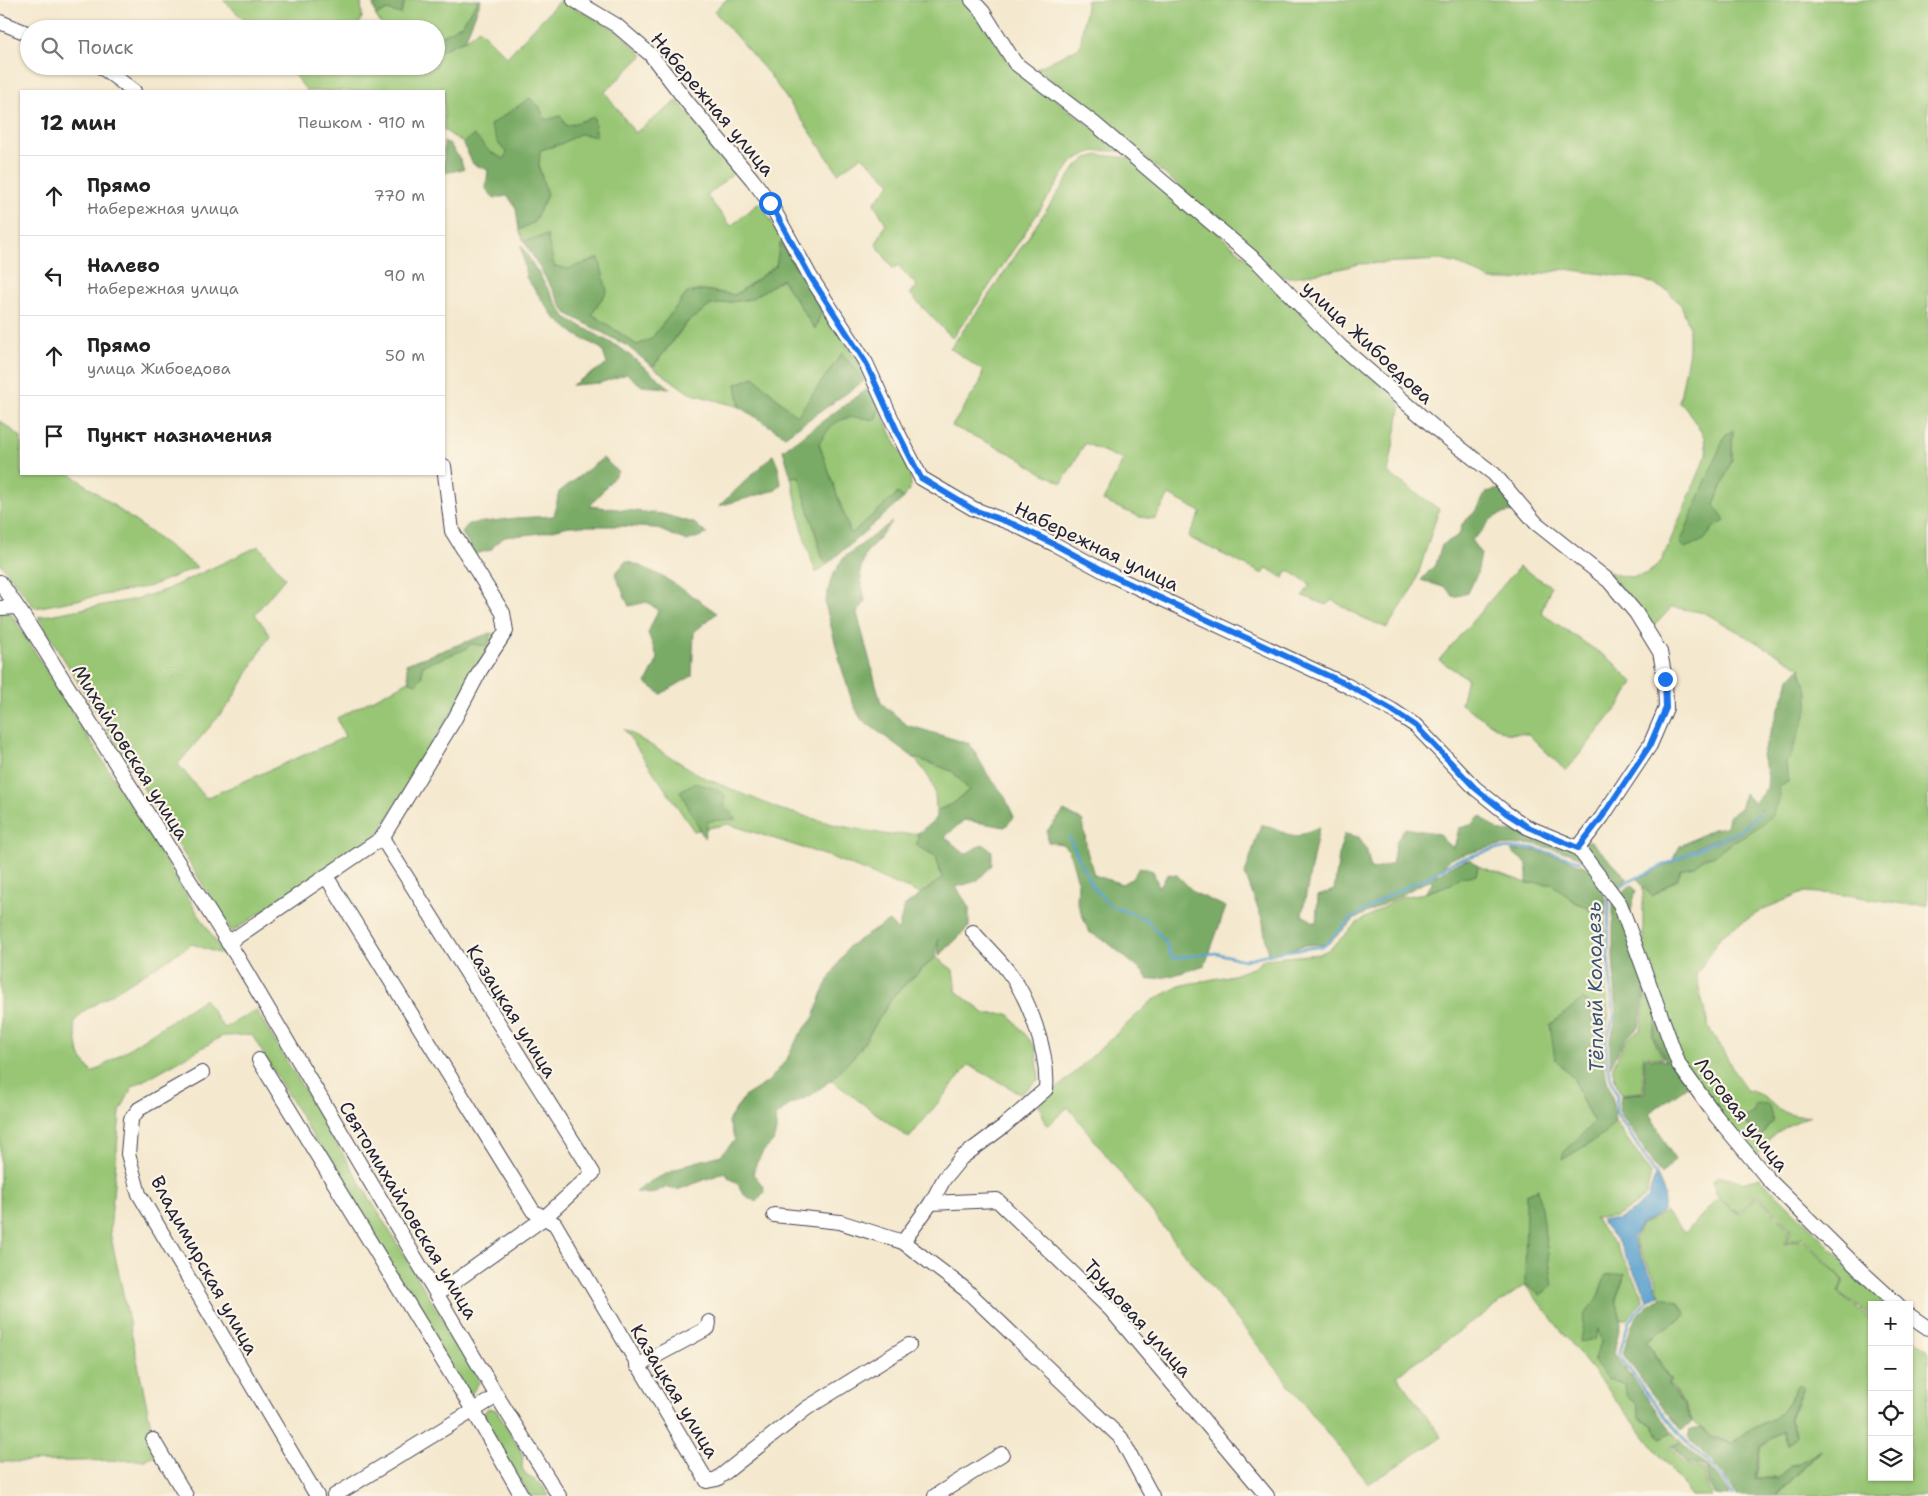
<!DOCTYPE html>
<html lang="ru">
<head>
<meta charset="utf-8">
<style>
  body { margin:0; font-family:"Shantell Sans",sans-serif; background:#f2f2f2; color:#222 }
  .controls { position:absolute; right:15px; bottom:15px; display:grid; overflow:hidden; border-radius:0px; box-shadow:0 1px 4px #0004 }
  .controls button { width:45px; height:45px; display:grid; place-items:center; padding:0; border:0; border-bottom:1px solid #e0e0e0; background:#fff; color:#222; font:25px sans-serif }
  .stop { position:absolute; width:15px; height:15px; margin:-11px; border:4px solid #1a73e8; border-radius:50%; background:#fff }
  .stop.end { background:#1a73e8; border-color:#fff; box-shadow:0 1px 5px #0008 }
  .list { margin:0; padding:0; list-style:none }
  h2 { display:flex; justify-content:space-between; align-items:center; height:65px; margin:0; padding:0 20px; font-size:21px }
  h2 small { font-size:16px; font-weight:400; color:#767676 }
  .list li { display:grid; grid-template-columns:32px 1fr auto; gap:15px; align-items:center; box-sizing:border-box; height:80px; padding:0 20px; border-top:1px solid #e0e0e0 }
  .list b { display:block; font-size:19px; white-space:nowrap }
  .list p { margin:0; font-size:16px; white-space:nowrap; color:#767676 }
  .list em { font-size:16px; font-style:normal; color:#767676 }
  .icon { flex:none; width:28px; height:28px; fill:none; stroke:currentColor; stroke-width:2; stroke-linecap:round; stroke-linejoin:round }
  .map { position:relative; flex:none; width:1928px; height:1496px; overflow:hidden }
  .search { position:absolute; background:#fff; box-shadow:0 1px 4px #0004; left:20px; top:20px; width:425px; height:55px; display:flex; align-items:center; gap:12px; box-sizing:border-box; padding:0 18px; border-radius:28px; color:#767676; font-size:19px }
  .panel { position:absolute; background:#fff; box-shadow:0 1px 4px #0004; left:20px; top:90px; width:425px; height:385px; border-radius:0px }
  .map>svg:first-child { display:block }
  .green { fill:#98c675; stroke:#5d7458 }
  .forest { fill:#7aab66; stroke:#4e6650 }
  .water { fill:#58a1cf; stroke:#3d6285 }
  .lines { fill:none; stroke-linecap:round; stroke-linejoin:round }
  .stream { stroke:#58a1cf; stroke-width:2.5 }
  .minor-casing { stroke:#424051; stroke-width:16 }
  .minor { stroke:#fff; stroke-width:14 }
  .route { stroke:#1a73e8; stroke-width:6 }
  .labels { text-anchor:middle; stroke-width:4.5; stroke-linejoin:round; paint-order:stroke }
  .street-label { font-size:19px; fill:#22223b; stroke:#fcf5e5 }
  .water-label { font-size:20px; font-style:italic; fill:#385576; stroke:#fcf5e5 }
</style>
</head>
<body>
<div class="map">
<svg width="1928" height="1496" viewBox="0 0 1928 1496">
  <rect width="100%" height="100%" fill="#fcf5e5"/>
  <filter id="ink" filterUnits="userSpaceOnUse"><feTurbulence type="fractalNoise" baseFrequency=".02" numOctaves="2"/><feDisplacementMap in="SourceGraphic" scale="10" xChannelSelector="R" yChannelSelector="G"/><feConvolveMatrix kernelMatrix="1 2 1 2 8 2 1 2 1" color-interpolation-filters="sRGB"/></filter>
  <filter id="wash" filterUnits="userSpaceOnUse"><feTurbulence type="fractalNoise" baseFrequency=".0096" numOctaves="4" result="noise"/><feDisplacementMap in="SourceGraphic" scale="20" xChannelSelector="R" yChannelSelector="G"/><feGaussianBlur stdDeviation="1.12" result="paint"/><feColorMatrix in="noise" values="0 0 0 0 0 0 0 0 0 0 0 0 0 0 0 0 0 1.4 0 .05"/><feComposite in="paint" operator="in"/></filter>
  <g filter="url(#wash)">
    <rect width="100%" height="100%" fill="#f4e8ce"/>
    <g class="green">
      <polygon points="223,0 361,0 362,17 357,29 254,29"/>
      <polygon points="405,0 479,0 462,24 436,40 436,29 384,29 376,16 387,10 401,14"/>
      <polygon points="560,0 616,30 643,55 605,92 635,133 677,101 737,170 707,196 731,226 760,202 805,279 867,377 864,381 842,353 797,417 754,377 736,384 740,407 689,393 653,367 687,323 711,305 751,299 782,279 815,329 781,243 776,265 735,295 704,290 687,293 651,339 637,345 592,314 607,291 568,269 553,266 547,236 524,241 519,230 534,222 547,195 539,167 540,150 561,144 579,134 566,126 545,120 539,106 504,159 490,152 474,136 463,143 444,130 444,91 307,91 287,66 436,66 436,52 465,40 479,29 507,57"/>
      <path d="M726,0H965L979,17L1012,66L1123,151C1099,151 1091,148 1071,163L976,306L952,338L910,294L917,286L898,265L893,269L876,244L886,224L874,203L891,183L862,156L838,173L807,127L769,74L714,11Z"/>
      <path d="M1087,0H1928V905L1903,904L1847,895L1805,892L1766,908L1722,934L1696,975L1709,1028L1746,1090C1772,1094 1775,1119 1810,1116C1788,1125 1763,1136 1756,1161L1681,1063L1643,959V887L1653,896L1677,879L1681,870L1694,867L1704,858L1716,855L1723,848L1763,824L1772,815L1779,787L1788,782L1786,762L1791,755L1798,734L1808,692L1800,667L1705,613L1672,607L1652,628L1606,570C1626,581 1648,579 1662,560L1707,454L1705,438L1686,408L1679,403L1689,351V325L1681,305L1668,291L1642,279L1565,269L1513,280H1491L1458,264L1441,260L1359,264L1331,271L1292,277H1280L1184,190L1036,69L1080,47Z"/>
      <polygon points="1099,155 1131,158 1263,272 1401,405 1388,473 1439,509 1414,587 1387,628 1359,616 1332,600 1326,605 1303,596 1310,584 1288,570 1283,578 1267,568 1263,574 1188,537 1201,512 1169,495 1155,519 1140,517 1103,501 1123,460 1085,443 1062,483 1035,469 1016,456 952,426 980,383 983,371 950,348 980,308 1075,168 1087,158"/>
      <path d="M879,408L910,473L911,486L904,498L898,493L851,535L819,444C835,416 845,414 875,420Z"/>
      <polygon points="0,421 21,437 21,474 71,474 197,567 151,586 35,608 0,563"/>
      <polygon points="799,476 823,559 827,564 816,573 805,540 791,477"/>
      <polygon points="259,546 285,578 255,614 270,635 230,703 178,764 206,798 345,737 337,718 409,681 416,684 422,676 422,666 466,649 470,644 488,645 490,633 498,635 379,833 232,932 38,617 136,599 165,590"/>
      <polygon points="1519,567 1551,586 1541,613 1613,662 1633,682 1622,702 1566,771 1528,734 1505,733 1461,704 1467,678 1439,660"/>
      <polygon points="10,612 224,955 192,944 84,1011 74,1022 79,1054 92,1073 204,999 224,1028 256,1010 480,1381 468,1399 423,1320 252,1035 223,1036 132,1087 120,1112 110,1232 157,1454 144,1460 0,1462 0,613"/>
      <polygon points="624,729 705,778 779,809 836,825 889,835 918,833 917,846 936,856 942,878 921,894 828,856 728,824 694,831"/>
      <path d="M913,757L952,771L969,790L954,803L936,811C936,784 930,777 913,757Z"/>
      <path d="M1478,866L1527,883L1552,884L1575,902L1590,909L1604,931V973L1609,1016L1582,999L1555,1059L1574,1079L1582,1100L1594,1123L1564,1152L1563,1159L1605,1134L1615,1121L1651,1174L1646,1195L1633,1207L1615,1217L1594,1218L1615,1244L1642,1293L1643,1301L1627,1319L1621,1320L1616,1299L1625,1274L1605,1276L1597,1299L1584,1316C1594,1325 1604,1333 1600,1348L1637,1404L1640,1418L1652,1425L1661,1438L1672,1432L1681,1442L1670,1447L1685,1464L1704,1469L1706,1483L1713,1496H1692L1525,1285L1397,1375L1442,1437L1368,1484L1068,1107L1047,1126L1039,1105L1152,1001L1179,986L1233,975L1255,967L1264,959L1319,954L1330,949L1357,923L1400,897L1425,893L1451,884L1461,877L1476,875Z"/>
      <polygon points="936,957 953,970 956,991 985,1014 1009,1014 1036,1048 1039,1079 1021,1094 969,1065 909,1138 831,1080 858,1052 895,994"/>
      <polygon points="1646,989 1657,1016 1652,1036 1663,1059 1643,1055 1643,1092 1620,1094 1612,1069 1625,1041 1641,1029"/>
      <polygon points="1719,1176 1731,1178 1742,1183 1760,1178 1889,1305 1872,1305 1872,1313 1868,1315 1839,1292 1844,1280 1802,1237 1786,1243 1791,1230 1757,1194 1740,1212 1732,1209 1715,1193 1713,1181"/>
      <polygon points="1757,1196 1789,1230 1784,1244 1802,1239 1843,1280 1838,1292 1867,1317 1872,1314 1872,1477 1909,1477 1909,1334 1928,1349 1928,1496 1776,1496 1822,1450 1797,1464 1790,1465 1778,1478 1756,1478 1761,1446 1782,1431 1787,1445 1797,1436 1790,1420 1803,1387 1798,1385 1785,1409 1774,1418 1749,1430 1732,1443 1715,1437 1693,1423 1685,1404 1669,1384 1672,1380 1646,1341 1686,1315 1679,1302 1660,1296 1656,1280 1634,1240 1640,1226 1665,1212 1685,1233 1718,1198 1733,1210 1740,1214"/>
      <polygon points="488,1408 496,1410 523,1455 522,1468 527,1476 541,1484 549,1496 530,1496 485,1421 484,1413"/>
    </g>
    <g class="forest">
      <polygon points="372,0 405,0 401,14 387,10 376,16"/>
      <polygon points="479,0 481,0 465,40 436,52 436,40 462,24"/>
      <polygon points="530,98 539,106 545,120 561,116 566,126 594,117 596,136 579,134 561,144 540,150 539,167 547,195 534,222 519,230 516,208 508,196 494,198 486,189 488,170 473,164 463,143 474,135 490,152 504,159 507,152 500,146 490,125"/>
      <polygon points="444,142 449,143 460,159 464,169 444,173"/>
      <polygon points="547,235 554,266 568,269 599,258 607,291 592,314 637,345 651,339 687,293 704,290 735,295 776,266 780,242 822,311 815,329 782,279 751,299 711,305 686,323 653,367 627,346 566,313 524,241"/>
      <polygon points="521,245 565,317 622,349 670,388 642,386 627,374 600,383 572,385 607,364 602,349 576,335 554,317 526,277"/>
      <polygon points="842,353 864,381 785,436 740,407 736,384 754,377 797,416"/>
      <path d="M873,387L879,408L875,420C846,414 834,417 819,444L851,534L898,493L904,498L827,564L823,559L799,476L791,477L783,450L864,391Z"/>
      <polygon points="1733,430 1732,460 1714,505 1725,521 1714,527 1704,540 1685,548 1680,543 1725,435"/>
      <polygon points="773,455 779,470 781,484 776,490 719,506"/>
      <polygon points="603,458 618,472 590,506 662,514 694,523 707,534 687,541 655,528 622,526 569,526 541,533 505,537 496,543 491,550 475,554 462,533 468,524 516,518 554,516 559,492"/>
      <path d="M1500,489L1514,504L1513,512C1481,516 1493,527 1471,540L1481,554L1477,574L1468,593L1454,597L1446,588L1421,580L1436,564L1442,545L1459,535L1462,524L1477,510L1486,492Z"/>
      <polygon points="892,522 866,553 860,571 865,602 857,613 881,703 907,725 970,744 988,775 1004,795 1014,817 1005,827 964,820 945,837 965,854 983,844 992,851 992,865 977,881 956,887 969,907 969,927 939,956 938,939 936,957 895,993 858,1052 831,1080 813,1094 788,1106 776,1117 776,1131 773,1142 763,1152 756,1164 753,1174 763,1186 764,1192 756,1202 743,1194 738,1184 728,1177 726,1172 677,1190 667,1187 650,1194 635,1192 651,1181 685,1165 721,1155 735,1140 728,1121 744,1097 768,1082 787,1059 798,1037 814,1017 825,986 849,946 889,921 898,931 904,907 942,878 936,856 917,846 918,833 936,819 936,811 954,803 969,790 952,771 913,757 861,719 852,701 842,669 825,603 831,579 843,558"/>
      <path d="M626,561C660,571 688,593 717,613L694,632L692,676L661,694L646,683L658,659L648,633L658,610L647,602L629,606L615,574Z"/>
      <polygon points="490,633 488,646 470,644 466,649 422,666 422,676 416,684 409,681 406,664"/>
      <polygon points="1800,667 1808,692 1808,707 1791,755 1786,763 1788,782 1779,787 1780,796 1772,815 1763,824 1723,848 1716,855 1704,858 1694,867 1681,870 1677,878 1652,896 1643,887 1638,879 1704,847 1740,833 1761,812 1762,809 1740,830 1704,844 1672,861 1680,846 1713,829 1726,827 1728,817 1740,808 1745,794 1754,803 1767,788 1768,776 1762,755 1790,678"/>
      <polygon points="694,783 716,789 725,795 725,807 737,819 708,821 704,838 680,791"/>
      <polygon points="1064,811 1083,821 1087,851 1094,875 1122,884 1132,878 1140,867 1153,871 1159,887 1168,874 1177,875 1195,893 1226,907 1205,965 1171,976 1148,980 1144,973 1107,942 1089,932 1077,902 1078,881 1069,851 1062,844 1048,842 1047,831"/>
      <polygon points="1480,816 1499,831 1533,833 1554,843 1591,841 1628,879 1622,883 1610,896 1597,864 1569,853 1534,844 1495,846 1451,858 1434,877 1457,863 1471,859 1478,866 1476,875 1461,877 1451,884 1425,893 1432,884 1431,879 1355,919 1328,944 1305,945 1268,956 1263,922 1245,874 1261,824 1295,837 1319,827 1302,915 1316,923 1318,896 1334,890 1340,849 1345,834 1359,837 1367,851 1371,870 1392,864 1396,842 1405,828 1440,834 1445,842 1454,848 1459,828 1471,825"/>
      <polygon points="1533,850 1566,859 1594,870 1606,900 1604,931 1590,909 1575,902 1552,884 1527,883 1527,864 1511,851"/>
      <polygon points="1631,885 1636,890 1630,914 1645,987 1639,1027 1624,1040 1610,1067 1610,1042 1617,1016 1613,958 1613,901"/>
      <polygon points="1582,999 1609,1016 1603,1042 1604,1069 1613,1101 1615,1121 1605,1134 1562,1160 1564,1152 1594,1122 1582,1100 1574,1079 1555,1059 1550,1025"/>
      <polygon points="1658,1018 1689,1085 1649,1113 1675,1160 1661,1175 1619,1111 1621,1095 1645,1093 1644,1057 1666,1061 1653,1036"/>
      <polygon points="1756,1103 1768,1104 1773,1121 1760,1137 1741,1119 1753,1113"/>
      <polygon points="1538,1189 1553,1286 1540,1295 1525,1284 1526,1194"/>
      <polygon points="1625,1273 1616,1299 1621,1320 1614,1353 1672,1432 1661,1438 1652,1425 1640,1418 1637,1404 1626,1396 1625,1385 1608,1379 1594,1361 1601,1342 1598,1329 1595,1339 1580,1342 1584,1316 1597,1299 1605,1276"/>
      <path d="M1665,1297L1678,1302L1686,1315L1645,1341L1671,1380L1668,1385L1684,1404L1692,1423L1681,1430L1652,1394L1623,1354C1632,1324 1633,1310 1665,1297Z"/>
      <polygon points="1798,1385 1803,1387 1789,1420 1796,1436 1787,1444 1782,1430 1760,1446 1755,1478 1778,1479 1790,1465 1797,1465 1821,1450 1775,1496 1737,1496 1723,1474 1688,1437 1690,1430 1700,1428 1714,1438 1732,1444 1749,1430 1774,1418 1785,1409"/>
      <polygon points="1681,1442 1717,1476 1730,1496 1716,1495 1708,1483 1706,1467 1686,1462 1672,1446"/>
    </g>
    <polygon class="water" points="1656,1173 1665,1195 1662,1212 1640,1225 1632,1239 1654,1281 1659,1296 1647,1301 1644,1290 1618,1242 1600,1220 1617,1220 1634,1211 1648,1197"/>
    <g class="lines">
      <g class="stream">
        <polyline points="1069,837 1091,884 1109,905 1146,919 1166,943 1172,958 1216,953 1244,960 1273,953 1324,946 1352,918 1395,892 1430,876 1455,861 1495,849 1533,848 1580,861"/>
        <polyline points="1616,893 1624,884 1704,846 1740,831 1760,813"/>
        <polyline points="1609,898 1608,956 1614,1016 1606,1041 1607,1066 1617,1097 1616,1112 1656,1175"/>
        <polyline points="1648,1300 1629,1321 1619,1355 1648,1395 1681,1436 1720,1475 1733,1496"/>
      </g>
    </g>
  </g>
  <g filter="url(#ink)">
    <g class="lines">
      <defs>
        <g id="minor">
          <polyline points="574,0 616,25 651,55 688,103 752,179 770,203 810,276 866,363 898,433 921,478 974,509 1013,524 1054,544 1115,577 1346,685 1392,710 1416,726 1475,788 1506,813 1527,827 1578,848 1602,817 1650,745 1666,708 1665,679 1660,652 1636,613 1609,581 1536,523 1494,474 1442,434 1340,346 1260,264 1095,124 1015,63 983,12 972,0"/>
          <polyline points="0,22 29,34"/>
          <polyline points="100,66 134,91"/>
          <polyline points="0,582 24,617 238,958 497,1396 559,1496"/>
          <polyline points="0,608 17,607"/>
          <polyline points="382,838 593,1173 544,1218 437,1294"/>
          <polyline points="1578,848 1620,904 1679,1065 1716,1116 1769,1180 1863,1273 1898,1305"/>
          <polyline points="326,876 533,1211 555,1224 707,1481 717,1479 807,1408 909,1345"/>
          <polyline points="228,943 382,838 454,720 481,669 506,631 503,613 452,531 444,466"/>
          <polyline points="259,1060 473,1410 522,1496"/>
          <polyline points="202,1073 139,1109 131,1119 128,1154 139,1194 317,1496"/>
          <polyline points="931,1203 997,1200 1111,1310 1267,1496"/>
          <polyline points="774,1215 840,1222 903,1242 965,1289 1121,1438 1152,1496"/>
          <path d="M903,1242L931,1203L944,1179L961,1158L1004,1126L1046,1089C1049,1054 1029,997 1007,970C997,957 984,945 973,932"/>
          <polyline points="1909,1315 1928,1328"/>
          <polyline points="637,1366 708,1328 709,1322"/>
          <polyline points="153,1440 186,1496"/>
          <polyline points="334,1496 497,1396"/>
          <polyline points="935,1496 1002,1454"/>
        </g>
      </defs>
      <use href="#minor" class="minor-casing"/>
      <use href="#minor" class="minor"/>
    </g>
  </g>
  <g class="lines" filter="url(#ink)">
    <polyline class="route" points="770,203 810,276 866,363 898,433 921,478 974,510 1013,524 1054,544 1115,577 1346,684 1392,710 1416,726 1475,788 1506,813 1528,827 1578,848 1602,817 1650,745 1666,708 1665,679"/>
  </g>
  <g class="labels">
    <g class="street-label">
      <text transform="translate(713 104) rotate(50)" y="7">Набережная улица</text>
      <text transform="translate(1368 342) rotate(43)" y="7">улица Жибоедова</text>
      <text transform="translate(1097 546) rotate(26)" y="7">Набережная улица</text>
      <text transform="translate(131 752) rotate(58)" y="7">Михайловская улица</text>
      <text transform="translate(512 1011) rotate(58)" y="7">Казацкая улица</text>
      <text transform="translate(1742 1114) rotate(52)" y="7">Логовая улица</text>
      <text transform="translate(409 1210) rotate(59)" y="7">Святомихайловская улица</text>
      <text transform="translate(205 1265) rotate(61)" y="7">Владимирская улица</text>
      <text transform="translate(1138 1318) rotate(48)" y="7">Трудовая улица</text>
      <text transform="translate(675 1391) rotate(59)" y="7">Казацкая улица</text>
    </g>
    <g class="water-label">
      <text transform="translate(1595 987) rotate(-91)" y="7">Тёплый Колодезь</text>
    </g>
  </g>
</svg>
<div class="controls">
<button>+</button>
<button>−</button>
<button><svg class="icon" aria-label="locate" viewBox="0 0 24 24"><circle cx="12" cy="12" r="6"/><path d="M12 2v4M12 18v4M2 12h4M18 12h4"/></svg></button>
<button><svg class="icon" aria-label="layers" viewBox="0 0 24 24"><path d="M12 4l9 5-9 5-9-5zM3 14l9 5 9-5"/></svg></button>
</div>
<div class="stop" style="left:770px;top:203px"></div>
<div class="stop end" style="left:1665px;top:679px"></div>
<div class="search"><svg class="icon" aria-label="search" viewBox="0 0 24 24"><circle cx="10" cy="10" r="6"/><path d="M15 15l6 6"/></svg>Поиск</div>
<section class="panel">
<h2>12 мин<small>Пешком · 910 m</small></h2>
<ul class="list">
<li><svg class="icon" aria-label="ahead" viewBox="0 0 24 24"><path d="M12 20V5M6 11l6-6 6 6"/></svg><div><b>Прямо</b><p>Набережная улица</p></div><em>770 m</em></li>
<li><svg class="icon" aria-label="left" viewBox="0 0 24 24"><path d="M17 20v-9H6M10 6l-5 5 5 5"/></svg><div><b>Налево</b><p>Набережная улица</p></div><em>90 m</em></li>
<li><svg class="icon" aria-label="ahead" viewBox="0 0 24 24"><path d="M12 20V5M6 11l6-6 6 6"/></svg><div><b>Прямо</b><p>улица Жибоедова</p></div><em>50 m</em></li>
<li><svg class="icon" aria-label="arrive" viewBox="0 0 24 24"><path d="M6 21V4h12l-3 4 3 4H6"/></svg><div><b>Пункт назначения</b></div></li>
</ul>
</section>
</div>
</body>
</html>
